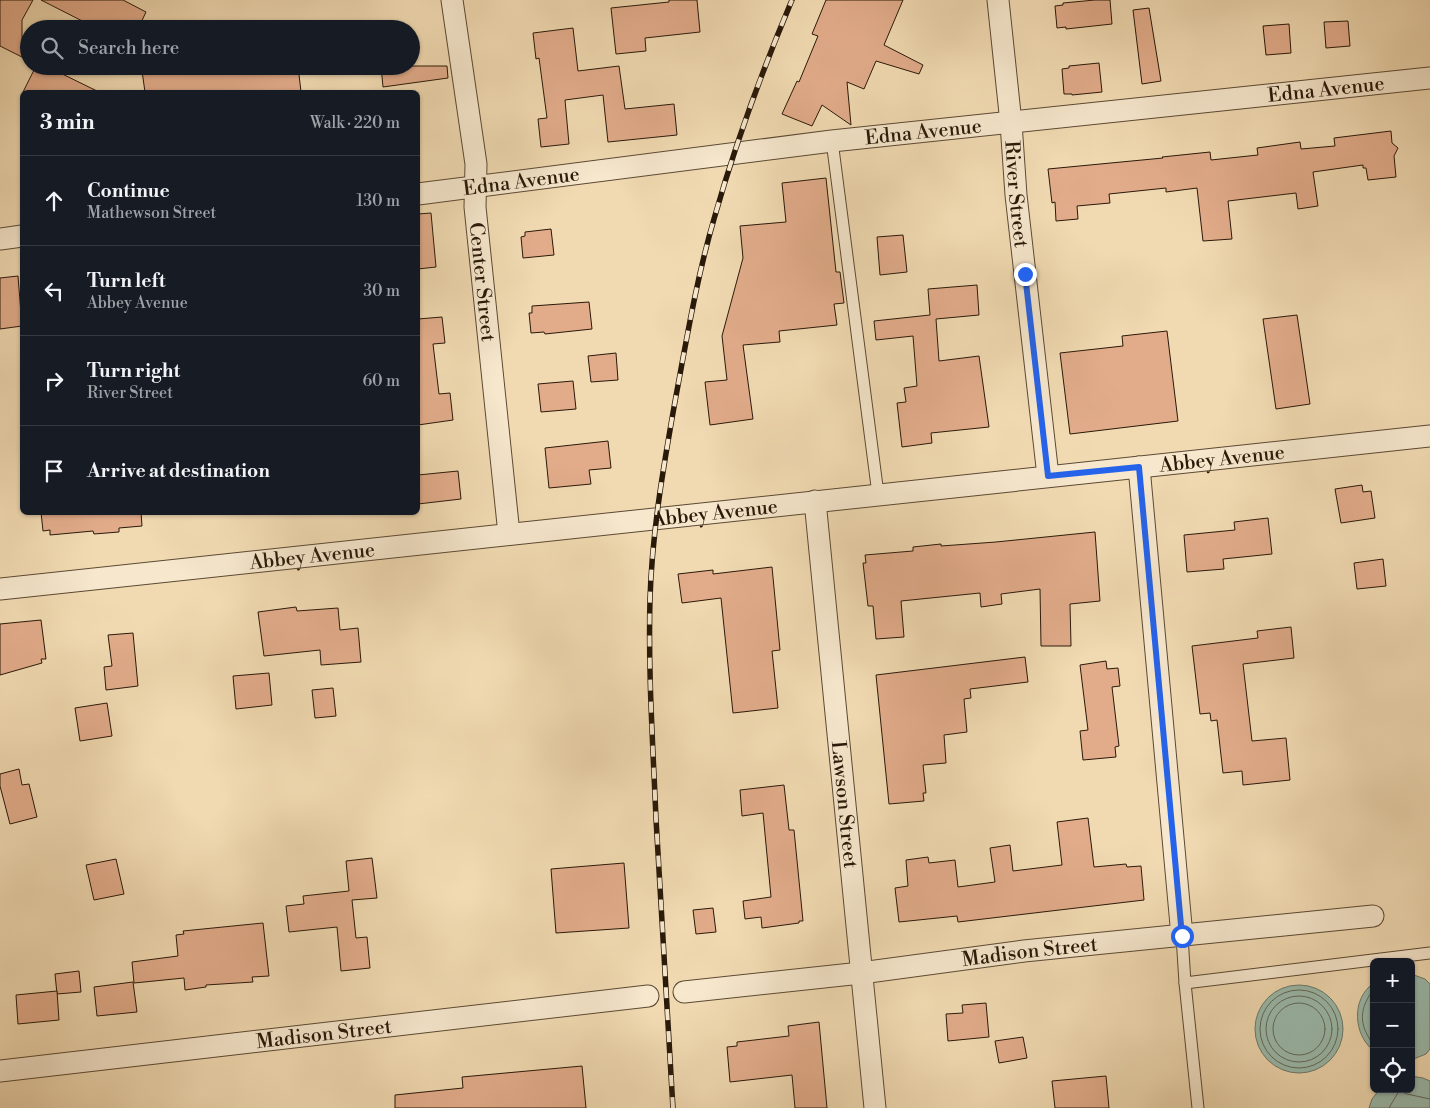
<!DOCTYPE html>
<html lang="en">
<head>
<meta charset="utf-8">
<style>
  body { margin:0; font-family:"Libre Bodoni",serif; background:#242831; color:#f1f3f6 }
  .controls { position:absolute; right:15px; bottom:15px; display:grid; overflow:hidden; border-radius:8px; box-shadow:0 1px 4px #0004 }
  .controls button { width:45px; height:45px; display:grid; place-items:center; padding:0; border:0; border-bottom:1px solid #363941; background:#171b24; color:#f1f3f6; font:25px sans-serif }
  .stop { position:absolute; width:15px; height:15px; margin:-11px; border:4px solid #2563eb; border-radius:50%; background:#fff }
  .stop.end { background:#2563eb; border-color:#fff; box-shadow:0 1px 5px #0008 }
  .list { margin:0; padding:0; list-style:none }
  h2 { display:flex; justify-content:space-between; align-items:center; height:65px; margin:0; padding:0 20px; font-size:21px }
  h2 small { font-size:16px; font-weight:400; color:#9ea1a6 }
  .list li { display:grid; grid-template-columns:32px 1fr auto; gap:15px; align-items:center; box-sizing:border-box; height:90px; padding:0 20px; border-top:1px solid #363941 }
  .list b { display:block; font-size:19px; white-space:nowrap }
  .list p { margin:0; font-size:16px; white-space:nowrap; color:#9ea1a6 }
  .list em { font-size:16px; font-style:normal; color:#9ea1a6 }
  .icon { flex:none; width:28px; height:28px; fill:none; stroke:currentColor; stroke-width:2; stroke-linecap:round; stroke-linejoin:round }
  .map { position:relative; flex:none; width:1430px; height:1108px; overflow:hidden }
  .search { position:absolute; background:#171b24; box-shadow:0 1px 4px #0004; left:20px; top:20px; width:400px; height:55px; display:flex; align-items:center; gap:12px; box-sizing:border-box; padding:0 18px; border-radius:28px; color:#9ea1a6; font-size:19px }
  .panel { position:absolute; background:#171b24; box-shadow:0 1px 4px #0004; left:20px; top:90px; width:400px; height:425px; border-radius:8px }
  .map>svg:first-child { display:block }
  .water { fill:#9bbbad; stroke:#6d7a6b }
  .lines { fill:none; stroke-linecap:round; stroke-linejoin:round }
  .shore { stroke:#626a5b; stroke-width:1 }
  .building { fill:#e2ac8b; stroke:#291909 }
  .lane-casing { stroke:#5b4933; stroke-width:13 }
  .street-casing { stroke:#5b4933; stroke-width:23 }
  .lane { stroke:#f6e7cd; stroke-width:11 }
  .street { stroke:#f6e7cd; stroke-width:21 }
  .rail-casing { stroke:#291909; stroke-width:5.5 }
  .rail { stroke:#f6e7cd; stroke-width:4; stroke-dasharray:11; stroke-linecap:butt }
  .route { stroke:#2563eb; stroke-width:6 }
  .labels { text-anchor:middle; stroke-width:5; stroke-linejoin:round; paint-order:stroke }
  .street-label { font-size:20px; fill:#291909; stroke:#f6e7cd }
</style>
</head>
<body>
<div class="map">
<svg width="1430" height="1108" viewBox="0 0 1430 1108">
  <rect width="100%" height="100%" fill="#f1dab2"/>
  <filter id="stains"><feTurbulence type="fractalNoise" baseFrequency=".004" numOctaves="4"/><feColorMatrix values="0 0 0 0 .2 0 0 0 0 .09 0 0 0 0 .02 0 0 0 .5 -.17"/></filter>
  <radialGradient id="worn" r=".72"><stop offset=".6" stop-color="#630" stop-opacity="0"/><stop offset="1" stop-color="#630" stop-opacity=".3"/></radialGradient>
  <g class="water">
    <polygon points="1411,974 1425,979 1430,984 1430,1049 1426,1054 1411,1060"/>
    <path d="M1374,983V1051C1353,1035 1351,998 1374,983Z"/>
    <circle cx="1299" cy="1029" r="44"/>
    <polygon points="1411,1076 1423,1078 1430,1081 1430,1108 1369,1108 1372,1099 1380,1089 1411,1089"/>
  </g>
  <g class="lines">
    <g class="shore">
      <path d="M1374,989C1359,1008 1358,1025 1374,1045"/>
      <circle cx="1299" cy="1029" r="39"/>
      <circle cx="1299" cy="1029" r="33"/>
      <circle cx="1299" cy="1029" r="26"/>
      <polyline points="1389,1108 1399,1091 1407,1094 1430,1099"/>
    </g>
  </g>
  <g class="building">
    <polygon points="0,0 33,0 22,20 22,57 0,46"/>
    <polygon points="41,0 123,0 146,12 138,29 98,29"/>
    <polygon points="669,0 697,0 700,32 645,38 646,51 616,54 611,8 669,2"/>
    <polygon points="826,0 903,0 884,45 923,65 919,74 876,61 864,89 847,82 851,125 822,105 812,126 782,114 797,81 799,82 818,36 812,34"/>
    <polygon points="1095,0 1110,0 1112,24 1066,29 1066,27 1057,28 1055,6 1063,5 1063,3"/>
    <polygon points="1149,8 1161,81 1142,84 1133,10"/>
    <polygon points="1348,21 1350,46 1326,48 1324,22"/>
    <polygon points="1289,24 1291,53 1266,55 1263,26"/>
    <polygon points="573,28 578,71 619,66 625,109 674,104 677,135 608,142 603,95 565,100 569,144 541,147 538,119 547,118 539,58 536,59 533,33"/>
    <polygon points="1099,63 1102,92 1072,95 1072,94 1064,94 1062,69 1069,68 1069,66"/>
    <polygon points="36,66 46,66 99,92 23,92"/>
    <polygon points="173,66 298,66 301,92 145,92 142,71 173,68"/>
    <polygon points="381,66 447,66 448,78 383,87"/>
    <polygon points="1391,131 1392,143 1398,148 1394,156 1396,177 1368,180 1366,168 1363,168 1363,165 1313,172 1318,206 1298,209 1296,193 1228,201 1232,239 1203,241 1197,188 1166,192 1166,188 1109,194 1110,203 1077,206 1078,219 1056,221 1055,202 1052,203 1048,169 1163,158 1162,157 1210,152 1211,160 1258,155 1257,148 1300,142 1301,149 1335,146 1334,138"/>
    <polygon points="826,178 836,272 840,272 844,303 834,304 837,325 779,331 780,342 743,345 753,419 710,425 705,382 727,380 722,336 743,258 740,226 786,222 782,183"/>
    <polygon points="431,213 436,267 418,269 418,214"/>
    <polygon points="551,229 554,255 523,258 521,237 525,236 525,232"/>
    <polygon points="903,235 907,272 880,275 877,237"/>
    <polygon points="18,276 22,326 0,329 0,278"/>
    <polygon points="977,285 979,315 936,319 939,361 979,356 989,427 931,433 932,443 902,447 897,403 906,402 904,388 917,386 913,336 876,340 874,321 930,315 928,289"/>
    <polygon points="589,302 592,329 545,334 544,332 531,333 529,313 532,313 532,306"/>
    <polygon points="1297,315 1310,404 1276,409 1263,319"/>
    <polygon points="442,317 445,343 433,344 439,394 450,393 453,420 418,425 418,319"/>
    <polygon points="1167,331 1178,421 1070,434 1060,353 1123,346 1122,336"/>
    <polygon points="616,353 618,380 591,382 588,356"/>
    <polygon points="573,381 576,409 541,412 538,384"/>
    <polygon points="608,441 611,468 589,470 591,484 549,488 545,448"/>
    <polygon points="458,471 461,499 418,504 418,475"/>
    <polygon points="1362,485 1363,492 1371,491 1375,518 1341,523 1335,489"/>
    <polygon points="41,512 141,512 142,526 119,528 119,532 94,534 93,531 50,535 50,530 43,531"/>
    <polygon points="1268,518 1272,554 1223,559 1224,569 1187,572 1184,535 1235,530 1234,522"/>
    <polygon points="1095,532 1100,601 1070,604 1071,646 1041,646 1040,589 1001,594 1002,604 981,607 980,593 901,601 904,637 876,639 873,606 868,606 863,563 866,563 865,555 913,551 913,547 941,544 941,546 996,542"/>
    <polygon points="1383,559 1386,586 1357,589 1354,563"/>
    <polygon points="772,567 780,650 772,651 778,708 733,713 721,598 682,603 678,574 713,570 713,574"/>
    <polygon points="296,607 297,611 338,608 340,630 358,628 361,662 321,665 320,650 264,656 258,612"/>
    <polygon points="41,620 46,659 41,659 42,663 0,675 0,624"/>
    <polygon points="1291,627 1294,658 1243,664 1252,741 1286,738 1290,780 1243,785 1242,771 1223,773 1217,720 1211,721 1210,713 1200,714 1192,646 1258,638 1257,631"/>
    <polygon points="133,633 138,686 106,690 104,667 112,666 108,635"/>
    <polygon points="1025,657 1028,682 970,689 971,698 964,699 967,732 944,735 946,763 923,765 926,793 923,793 924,801 889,804 876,675"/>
    <polygon points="1106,661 1107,669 1118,668 1120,686 1112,687 1119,746 1115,747 1116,757 1083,760 1080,731 1088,730 1080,665"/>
    <polygon points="269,673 272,705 236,709 233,676"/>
    <polygon points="333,688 336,716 315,718 312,690"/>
    <polygon points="107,703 112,736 80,741 75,708"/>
    <polygon points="19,769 22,785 29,784 37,817 10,824 0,786 0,774"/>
    <polygon points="784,785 789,830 794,830 803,921 799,921 799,923 762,928 761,917 745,919 743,901 771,897 763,813 742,816 740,790"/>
    <polygon points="1088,818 1094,867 1126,864 1127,867 1141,866 1144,900 958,922 957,916 899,922 895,888 908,886 906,860 928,857 929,863 955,860 958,887 995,882 990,848 1010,845 1013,871 1062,865 1057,822"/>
    <polygon points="372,858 377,898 352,900 356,938 367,937 370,968 341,971 337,927 289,932 286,906 304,904 303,896 349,891 346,861"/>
    <polygon points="116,859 124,894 94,900 86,865"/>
    <polygon points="624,863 629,928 556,933 551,869"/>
    <polygon points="713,908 716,932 696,934 693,910"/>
    <polygon points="263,923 269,976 252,977 253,982 206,985 206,987 185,990 184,978 134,983 132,962 178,956 176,935 184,934 183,931"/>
    <polygon points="79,971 81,992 57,994 55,974"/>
    <polygon points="133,982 137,1012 97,1016 94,987"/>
    <polygon points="57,991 59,1020 18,1024 16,995"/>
    <polygon points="986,1003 989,1037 948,1041 946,1014 963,1013 962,1005"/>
    <polygon points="819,1022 827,1108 795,1108 792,1075 730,1082 727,1047 737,1046 737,1042 789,1036 788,1026"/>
    <polygon points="1023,1037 1027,1058 999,1063 995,1041"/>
    <polygon points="582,1066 586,1108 395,1108 395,1095 463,1088 462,1077"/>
    <polygon points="1106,1076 1109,1108 1055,1108 1052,1081"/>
  </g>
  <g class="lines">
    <defs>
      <g id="lane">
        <polyline points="832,141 878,494"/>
        <polyline points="1182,936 1185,983 1430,953"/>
        <polyline points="1185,983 1198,1108"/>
      </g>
      <g id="street">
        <path id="s1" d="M452,0L476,164L475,207L509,534"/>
        <path id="s2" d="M998,0L1011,123L1016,195L1048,476"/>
        <path id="s3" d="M418,194L832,141L1430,78"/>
        <polyline points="0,239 22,236"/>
        <polyline points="1139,467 1182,936"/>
        <path id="s4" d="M815,501L875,1108"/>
        <path id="s5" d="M0,589L1430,436"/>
        <path id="s6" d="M684,992L861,973L1024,951L1373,916"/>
        <path id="s7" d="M0,1071L648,996"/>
      </g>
    </defs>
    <use href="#lane" class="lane-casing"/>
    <use href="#street" class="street-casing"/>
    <use href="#lane" class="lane"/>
    <use href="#street" class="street"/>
    <defs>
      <path id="rail" d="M673,1108C667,1012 662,916 656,819C653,746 648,672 650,599C652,531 664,463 676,396C687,337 697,277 714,219C735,145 762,71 792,0"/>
    </defs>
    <use href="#rail" class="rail-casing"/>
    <use href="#rail" class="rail"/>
  </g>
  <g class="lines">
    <polyline class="route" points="1025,274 1048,476 1139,467 1182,936"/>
  </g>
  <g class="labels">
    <g class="street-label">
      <text dy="7" stroke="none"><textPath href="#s3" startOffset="914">Edna Avenue</textPath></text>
      <text dy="7" stroke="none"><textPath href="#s3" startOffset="509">Edna Avenue</textPath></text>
      <text dy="7" stroke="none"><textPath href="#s3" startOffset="104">Edna Avenue</textPath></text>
      <text dy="7" stroke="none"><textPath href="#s2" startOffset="195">River Street</textPath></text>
      <text dy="7" stroke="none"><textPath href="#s1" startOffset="284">Center Street</textPath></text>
      <text dy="7" stroke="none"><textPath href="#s5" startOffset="1229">Abbey Avenue</textPath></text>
      <text dy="7" stroke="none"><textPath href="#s5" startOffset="719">Abbey Avenue</textPath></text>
      <text dy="7" stroke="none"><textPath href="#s5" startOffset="314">Abbey Avenue</textPath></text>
      <text dy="7" stroke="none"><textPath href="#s4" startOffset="305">Lawson Street</textPath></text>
      <text dy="7" stroke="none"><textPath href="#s6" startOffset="348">Madison Street</textPath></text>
      <text dy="7" stroke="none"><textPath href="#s7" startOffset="326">Madison Street</textPath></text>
    </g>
  </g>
  <rect width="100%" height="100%" filter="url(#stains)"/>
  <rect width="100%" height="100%" fill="url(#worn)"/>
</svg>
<div class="controls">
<button>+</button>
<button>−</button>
<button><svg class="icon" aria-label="locate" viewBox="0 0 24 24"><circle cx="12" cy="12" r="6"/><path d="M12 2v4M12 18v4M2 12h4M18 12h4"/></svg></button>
</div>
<div class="stop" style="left:1182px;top:936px"></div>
<div class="stop end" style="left:1025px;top:274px"></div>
<div class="search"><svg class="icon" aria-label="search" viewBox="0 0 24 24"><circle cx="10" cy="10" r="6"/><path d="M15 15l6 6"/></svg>Search here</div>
<section class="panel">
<h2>3 min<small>Walk · 220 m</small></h2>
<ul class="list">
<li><svg class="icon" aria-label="ahead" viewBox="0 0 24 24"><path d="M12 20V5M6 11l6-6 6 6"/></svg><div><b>Continue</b><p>Mathewson Street</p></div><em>130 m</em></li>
<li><svg class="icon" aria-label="left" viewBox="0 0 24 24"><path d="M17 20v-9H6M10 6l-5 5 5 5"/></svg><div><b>Turn left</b><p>Abbey Avenue</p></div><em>30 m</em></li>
<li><svg class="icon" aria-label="right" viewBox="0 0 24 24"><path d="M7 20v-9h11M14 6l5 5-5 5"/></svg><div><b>Turn right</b><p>River Street</p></div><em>60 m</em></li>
<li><svg class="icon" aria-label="arrive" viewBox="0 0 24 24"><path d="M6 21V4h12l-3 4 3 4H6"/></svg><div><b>Arrive at destination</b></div></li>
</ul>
</section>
</div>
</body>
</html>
